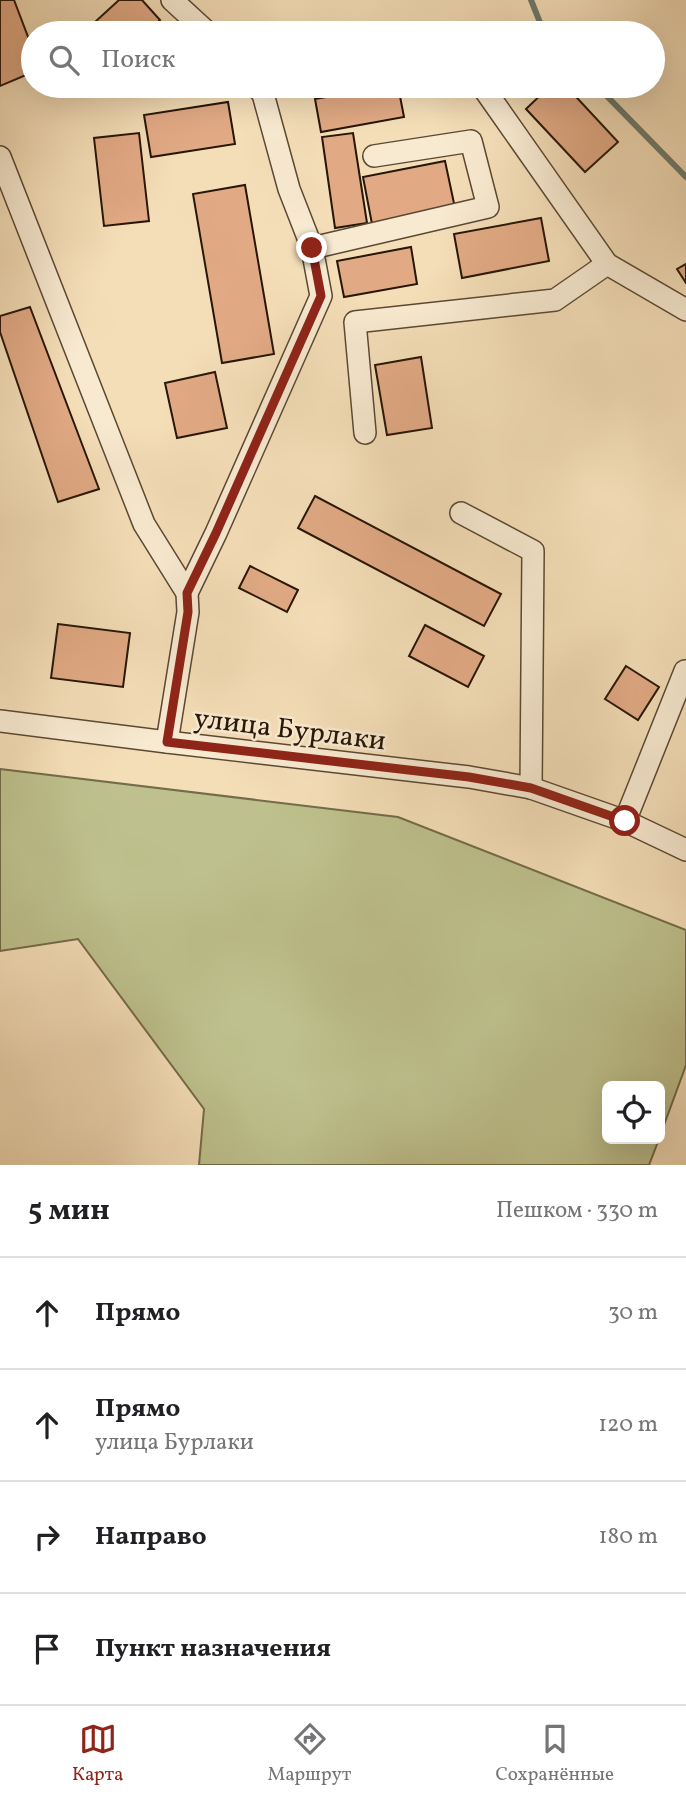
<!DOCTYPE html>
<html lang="ru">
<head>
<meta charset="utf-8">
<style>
  body { margin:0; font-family:Vollkorn,serif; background:#f6f6f6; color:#202124 }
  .controls { position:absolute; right:21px; bottom:21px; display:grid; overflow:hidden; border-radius:10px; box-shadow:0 7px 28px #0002 }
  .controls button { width:63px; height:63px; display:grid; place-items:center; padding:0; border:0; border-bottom:2px solid #e0e0e0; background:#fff; color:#202124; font:35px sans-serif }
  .stop { position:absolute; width:21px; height:21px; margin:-16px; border:5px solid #8f2418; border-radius:50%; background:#fff }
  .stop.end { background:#8f2418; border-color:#fff; box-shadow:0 2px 7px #0008 }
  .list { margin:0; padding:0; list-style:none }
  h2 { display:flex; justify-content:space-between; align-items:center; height:91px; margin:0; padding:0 28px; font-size:30px }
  h2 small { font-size:23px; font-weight:400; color:#757577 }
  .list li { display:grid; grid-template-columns:46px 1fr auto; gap:21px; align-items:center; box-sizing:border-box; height:112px; padding:0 28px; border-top:2px solid #e0e0e0 }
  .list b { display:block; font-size:26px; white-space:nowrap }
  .list p { margin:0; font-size:23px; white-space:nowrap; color:#757577 }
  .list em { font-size:23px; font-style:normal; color:#757577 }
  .icon { flex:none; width:38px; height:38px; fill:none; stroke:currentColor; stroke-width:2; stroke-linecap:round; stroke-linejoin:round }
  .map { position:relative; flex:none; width:686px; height:1165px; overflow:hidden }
  .search { position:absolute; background:#fff; box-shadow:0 7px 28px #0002; left:21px; right:21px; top:21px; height:77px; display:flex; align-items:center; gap:18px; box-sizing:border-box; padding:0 24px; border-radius:38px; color:#757577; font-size:26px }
  .sheet { height:539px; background:#fff }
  nav { display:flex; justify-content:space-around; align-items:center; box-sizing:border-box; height:98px; border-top:2px solid #e0e0e0; background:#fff; font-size:19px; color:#757577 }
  nav a { display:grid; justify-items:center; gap:4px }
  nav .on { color:#8f2418 }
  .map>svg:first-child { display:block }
  .green { fill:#bec18d; stroke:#736c4a; stroke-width:2 }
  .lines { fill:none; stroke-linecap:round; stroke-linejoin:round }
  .stream { stroke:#6e7a6d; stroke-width:6 }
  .building { fill:#e1aa85; stroke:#281607; stroke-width:2 }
  .minor-casing { stroke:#5b4833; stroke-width:24 }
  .minor { stroke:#f8ead1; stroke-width:21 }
  .route { stroke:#8f2418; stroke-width:9 }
  .labels { text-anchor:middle; stroke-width:5; stroke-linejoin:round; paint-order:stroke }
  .street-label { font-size:28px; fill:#281607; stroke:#f8ead1 }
</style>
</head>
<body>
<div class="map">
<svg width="686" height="1165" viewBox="0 0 686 1165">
  <rect width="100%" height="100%" fill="#f4deb8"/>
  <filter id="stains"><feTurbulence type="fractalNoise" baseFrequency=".00286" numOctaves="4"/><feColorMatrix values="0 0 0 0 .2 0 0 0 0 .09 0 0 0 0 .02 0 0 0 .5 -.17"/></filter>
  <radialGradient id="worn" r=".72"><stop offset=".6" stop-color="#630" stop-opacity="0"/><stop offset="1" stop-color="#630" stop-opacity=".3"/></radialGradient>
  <polygon class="green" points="0,769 398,817 686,930 686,1065 660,1136 660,1086 607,1086 607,1139 659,1139 649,1165 199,1165 204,1109 78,939 0,951"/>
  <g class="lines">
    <g class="stream">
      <polyline points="531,0 543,30 546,33"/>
      <polyline points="597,86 686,177"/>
    </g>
  </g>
  <g class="building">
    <polygon points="0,0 14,0 33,50 33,72 0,86"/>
    <polygon points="119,0 142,0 160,20 147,33 83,33"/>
    <polygon points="386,86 398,86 404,117 321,132 315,99"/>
    <polygon points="550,86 566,86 618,142 585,172 526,109"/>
    <polygon points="228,102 235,144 151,157 144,115"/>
    <polygon points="139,133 149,221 104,226 94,138"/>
    <polygon points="353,133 367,223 335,228 322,137"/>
    <polygon points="445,161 455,208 372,224 363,177"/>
    <polygon points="245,185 274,354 222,363 193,194"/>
    <polygon points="541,218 549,261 462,278 454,234"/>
    <polygon points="411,247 417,284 344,297 337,261"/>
    <polygon points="686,264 686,283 677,269"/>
    <polygon points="30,307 99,489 58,502 0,332 0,316"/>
    <polygon points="421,357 432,428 387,435 375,365"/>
    <polygon points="215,372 227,428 177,438 165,383"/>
    <polygon points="315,496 501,594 484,626 298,528"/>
    <polygon points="250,566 298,590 287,612 239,588"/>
    <polygon points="58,624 130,633 123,687 51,678"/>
    <polygon points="425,625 484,656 468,687 409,656"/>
    <polygon points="626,666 659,687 638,720 605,699"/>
  </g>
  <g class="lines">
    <defs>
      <g id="minor">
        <polyline points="172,0 208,33"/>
        <polyline points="482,86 607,264 686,310"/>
        <polyline points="0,157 144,524 187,593 188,612 167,742"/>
        <polyline points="312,248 488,207 471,141 374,156"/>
        <polyline points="365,433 355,322 555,300 607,264"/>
        <polyline points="461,513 533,551 531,788"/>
        <polyline points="187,593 216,533 321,296 312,248 289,189 263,94 256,86"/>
        <polyline points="0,721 167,742 469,777 531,788 625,821 686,850"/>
        <polyline points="625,821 685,671"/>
      </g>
    </defs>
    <use href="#minor" class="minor-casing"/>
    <use href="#minor" class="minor"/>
  </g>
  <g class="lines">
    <polyline class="route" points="312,248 321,296 216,533 187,593 188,612 167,742 469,777 531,788 625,821"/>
  </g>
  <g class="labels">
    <g class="street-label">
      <text transform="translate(290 728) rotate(7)" y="10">улица Бурлаки</text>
    </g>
  </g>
  <rect width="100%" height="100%" filter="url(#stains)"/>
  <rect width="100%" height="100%" fill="url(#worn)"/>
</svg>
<div class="controls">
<button><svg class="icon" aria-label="locate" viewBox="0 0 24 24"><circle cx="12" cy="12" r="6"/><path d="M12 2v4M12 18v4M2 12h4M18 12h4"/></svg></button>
</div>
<div class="stop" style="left:625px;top:821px"></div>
<div class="stop end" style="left:312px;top:248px"></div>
<div class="search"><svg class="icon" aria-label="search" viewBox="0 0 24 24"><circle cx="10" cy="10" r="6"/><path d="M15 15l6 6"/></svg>Поиск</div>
</div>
<section class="sheet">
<h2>5 мин<small>Пешком · 330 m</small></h2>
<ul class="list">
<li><svg class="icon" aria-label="ahead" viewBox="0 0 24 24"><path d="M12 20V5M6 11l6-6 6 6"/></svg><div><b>Прямо</b></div><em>30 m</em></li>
<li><svg class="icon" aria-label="ahead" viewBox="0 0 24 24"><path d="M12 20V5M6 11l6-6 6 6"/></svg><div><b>Прямо</b><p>улица Бурлаки</p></div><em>120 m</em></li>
<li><svg class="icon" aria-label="right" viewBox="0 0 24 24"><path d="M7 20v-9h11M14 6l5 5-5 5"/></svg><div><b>Направо</b></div><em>180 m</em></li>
<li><svg class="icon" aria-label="arrive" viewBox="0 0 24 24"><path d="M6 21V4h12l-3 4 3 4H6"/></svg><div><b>Пункт назначения</b></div></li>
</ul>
</section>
<nav>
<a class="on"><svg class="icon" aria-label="map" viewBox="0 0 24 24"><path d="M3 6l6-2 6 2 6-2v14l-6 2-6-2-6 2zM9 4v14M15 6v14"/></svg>Карта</a>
<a><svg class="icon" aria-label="directions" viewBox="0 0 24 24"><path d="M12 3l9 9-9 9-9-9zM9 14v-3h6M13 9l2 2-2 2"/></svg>Маршрут</a>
<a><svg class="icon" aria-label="saved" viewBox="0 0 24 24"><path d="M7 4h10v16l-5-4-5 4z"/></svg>Сохранённые</a>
</nav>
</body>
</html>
